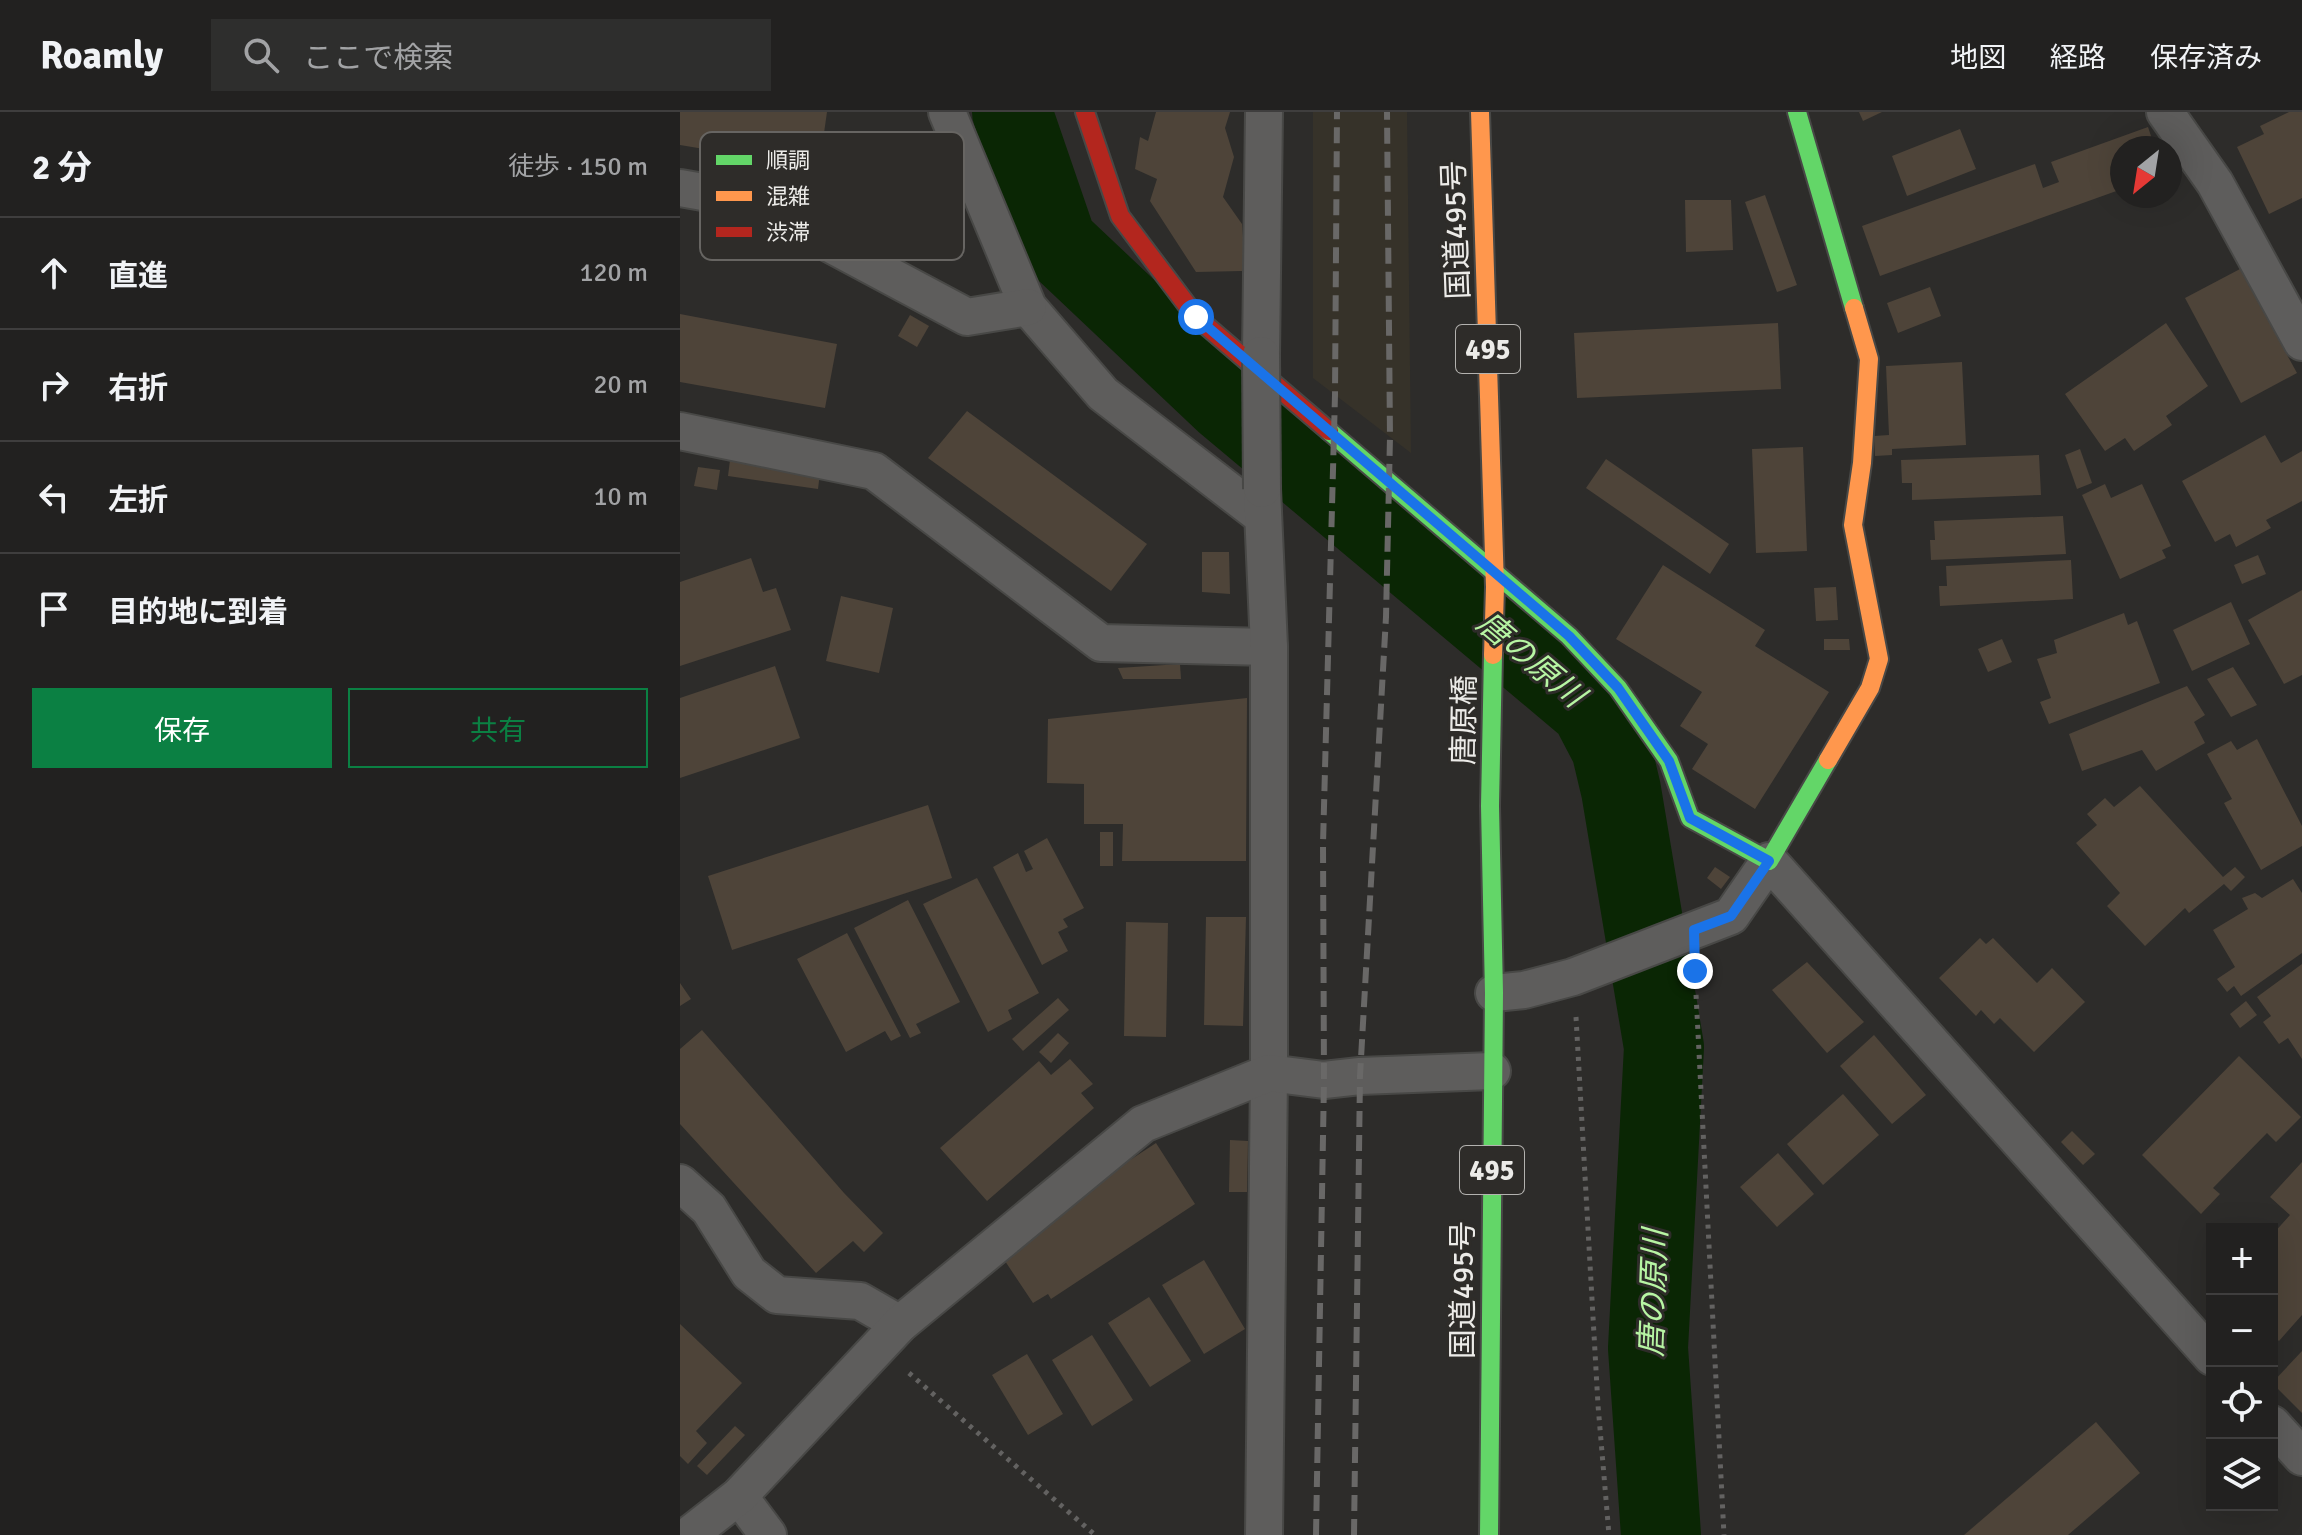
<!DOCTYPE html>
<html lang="ja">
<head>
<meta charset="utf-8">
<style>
  body { margin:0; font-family:Signika,"Noto Sans JP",sans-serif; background:#2e2e2d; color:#f1f3f6 }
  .controls { position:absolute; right:24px; bottom:24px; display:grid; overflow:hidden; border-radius:0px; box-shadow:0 8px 32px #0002 }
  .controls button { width:72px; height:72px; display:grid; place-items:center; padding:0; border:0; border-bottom:2px solid #3f3e3e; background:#222120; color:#f1f3f6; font:40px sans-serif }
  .compass { position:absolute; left:1430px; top:24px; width:72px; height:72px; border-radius:50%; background:#222120; box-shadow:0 8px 32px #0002; rotate:210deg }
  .stop { position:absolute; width:24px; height:24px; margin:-18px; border:6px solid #1a73e8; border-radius:50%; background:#fff }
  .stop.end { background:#1a73e8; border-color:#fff; box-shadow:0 2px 8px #0008 }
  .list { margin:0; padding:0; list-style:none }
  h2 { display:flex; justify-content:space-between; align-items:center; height:104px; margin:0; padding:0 32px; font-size:34px }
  h2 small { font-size:26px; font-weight:400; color:#a2a3a5 }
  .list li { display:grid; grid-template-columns:52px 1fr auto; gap:24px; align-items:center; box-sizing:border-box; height:112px; padding:0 32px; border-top:2px solid #3f3e3e }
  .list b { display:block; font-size:30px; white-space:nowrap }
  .list em { font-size:26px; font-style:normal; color:#a2a3a5 }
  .actions { display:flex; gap:16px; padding:24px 32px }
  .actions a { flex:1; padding:18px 0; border:2px solid #0b8043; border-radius:0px; text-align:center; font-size:28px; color:#0b8043 }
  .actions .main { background:#0b8043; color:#fff }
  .icon { flex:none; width:44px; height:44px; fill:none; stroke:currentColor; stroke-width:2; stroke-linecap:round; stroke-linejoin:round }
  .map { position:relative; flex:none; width:1622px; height:1423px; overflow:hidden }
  header { display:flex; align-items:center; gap:48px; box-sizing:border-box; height:112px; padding:0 40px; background:#222120; border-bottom:2px solid #3f3e3e }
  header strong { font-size:38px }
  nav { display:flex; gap:44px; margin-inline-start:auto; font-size:28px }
  .search { width:560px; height:72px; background:#2e2e2d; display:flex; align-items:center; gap:20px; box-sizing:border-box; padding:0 28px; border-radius:0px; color:#a2a3a5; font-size:30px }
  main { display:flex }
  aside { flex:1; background:#222120 }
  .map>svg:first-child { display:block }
  .built { fill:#363229 }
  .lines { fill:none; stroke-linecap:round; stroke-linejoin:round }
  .river { stroke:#0a2604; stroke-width:80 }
  .building { fill:#4e4439 }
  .street-casing { stroke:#484846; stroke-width:40 }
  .fast-casing { stroke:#484846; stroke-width:22 }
  .slow-casing { stroke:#484846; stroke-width:22 }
  .jam-casing { stroke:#484846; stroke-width:22 }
  .path { stroke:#636261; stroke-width:5; stroke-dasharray:4 6; stroke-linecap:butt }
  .street { stroke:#5e5d5c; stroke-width:36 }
  .fast { stroke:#63d668; stroke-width:18 }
  .slow { stroke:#ff974d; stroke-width:18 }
  .jam { stroke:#b3261e; stroke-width:18 }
  .rail { stroke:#696867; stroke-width:6; stroke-dasharray:16 8; stroke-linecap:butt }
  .street-bridge-casing { stroke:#484846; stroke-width:40; stroke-linecap:butt }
  .street-bridge { stroke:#5e5d5c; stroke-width:36 }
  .route { stroke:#1a73e8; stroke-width:10 }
  .labels { text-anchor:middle; stroke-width:6; stroke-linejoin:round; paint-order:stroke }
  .shield { fill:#2e2c29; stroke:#b3b2af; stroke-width:2 }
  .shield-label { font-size:28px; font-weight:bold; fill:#ecebe8 }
  .street-label { font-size:30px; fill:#ecebe8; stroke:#2e2c29 }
  .water-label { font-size:32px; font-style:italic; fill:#b7f5a3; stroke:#2e2c29 }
  .key { fill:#2e2c29; stroke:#676562; stroke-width:2 }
  .key-label { font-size:22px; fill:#ecebe8 }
</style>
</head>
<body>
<header>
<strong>Roamly</strong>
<div class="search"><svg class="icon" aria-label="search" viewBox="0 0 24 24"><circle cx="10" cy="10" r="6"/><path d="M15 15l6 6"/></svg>ここで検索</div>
<nav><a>地図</a><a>経路</a><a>保存済み</a></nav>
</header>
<main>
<aside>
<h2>2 分<small>徒歩 · 150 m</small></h2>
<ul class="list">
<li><svg class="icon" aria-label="ahead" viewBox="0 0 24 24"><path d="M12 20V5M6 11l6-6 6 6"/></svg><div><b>直進</b></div><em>120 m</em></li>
<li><svg class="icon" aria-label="right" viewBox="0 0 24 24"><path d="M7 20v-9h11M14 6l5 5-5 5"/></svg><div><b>右折</b></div><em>20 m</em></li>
<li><svg class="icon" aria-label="left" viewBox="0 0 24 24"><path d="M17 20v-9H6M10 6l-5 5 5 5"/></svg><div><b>左折</b></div><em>10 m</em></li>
<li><svg class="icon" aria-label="arrive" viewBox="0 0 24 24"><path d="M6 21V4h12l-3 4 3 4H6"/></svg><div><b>目的地に到着</b></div></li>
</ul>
<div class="actions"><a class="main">保存</a><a>共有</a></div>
</aside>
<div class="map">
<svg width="1622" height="1423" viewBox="0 0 1622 1423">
  <rect width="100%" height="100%" fill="#2d2c2a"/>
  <polygon class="built" points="633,0 727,0 731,341 633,266"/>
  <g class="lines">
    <polyline class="river" points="332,0 377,131 544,289 910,596 931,636 941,678 984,935 968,1236 981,1423"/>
  </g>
  <g class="building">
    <polygon points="0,0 147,0 139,56 0,33"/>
    <polygon points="476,0 550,0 545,16 554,45 543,85 562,112 565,152 562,159 516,160 470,89 477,67 455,57 460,25 468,29"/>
    <polygon points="1179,0 1202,0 1183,9"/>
    <polygon points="1609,0 1622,0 1622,86 1589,102 1557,35 1584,22 1580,14"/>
    <polygon points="1468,15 1475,36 1442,36 1442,77 1200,164 1182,114 1355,52 1363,76 1379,70 1371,50"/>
    <polygon points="1280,17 1296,57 1227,84 1212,44"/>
    <polygon points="1085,83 1117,173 1097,180 1065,90"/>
    <polygon points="1005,88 1051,88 1053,138 1006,140"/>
    <polygon points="1560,157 1617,261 1561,291 1505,186"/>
    <polygon points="1250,175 1261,204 1218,221 1207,191"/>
    <polygon points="0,202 157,232 145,296 0,270"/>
    <polygon points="230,203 249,214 237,235 218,224"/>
    <polygon points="1098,211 1101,277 897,286 894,221"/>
    <polygon points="1486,211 1528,274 1486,304 1492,313 1454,339 1445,326 1425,339 1385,282"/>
    <polygon points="1282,250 1286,333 1212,337 1212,343 1195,344 1194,324 1209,323 1206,254"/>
    <polygon points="287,299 467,432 431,479 248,346"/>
    <polygon points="1585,323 1601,351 1622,339 1622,389 1586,408 1591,416 1556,435 1550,422 1535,430 1502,369"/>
    <polygon points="1123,335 1127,439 1076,441 1072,337"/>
    <polygon points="1400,337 1412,371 1397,377 1385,343"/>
    <polygon points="1359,343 1361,383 1232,388 1232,371 1222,371 1221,348"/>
    <polygon points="926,347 1049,432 1030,462 906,376"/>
    <polygon points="50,348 140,361 138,377 48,364"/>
    <polygon points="18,355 40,358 37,378 14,374"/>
    <polygon points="1425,372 1431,386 1462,372 1491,434 1482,438 1486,446 1440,467 1402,383"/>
    <polygon points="1383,404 1386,442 1251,448 1250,428 1255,428 1254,409"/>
    <polygon points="522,440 549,440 550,482 522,480"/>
    <polygon points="1578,443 1586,462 1562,472 1554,453"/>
    <polygon points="71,446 83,480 96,476 111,518 0,554 0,470"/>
    <polygon points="1391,448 1393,487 1260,494 1259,474 1267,474 1266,454"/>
    <polygon points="983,453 1085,518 1075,534 1149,580 1075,697 1012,657 1028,632 1000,614 1022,580 936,527"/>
    <polygon points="1156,475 1158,508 1136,509 1134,476"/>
    <polygon points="1622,478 1622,563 1604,572 1568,508"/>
    <polygon points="161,484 213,496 199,561 146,549"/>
    <polygon points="1551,490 1570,532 1512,559 1493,518"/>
    <polygon points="1444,501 1448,513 1457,509 1480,571 1369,612 1360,590 1371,586 1357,547 1377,541 1374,528"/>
    <polygon points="1144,527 1169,527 1170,538 1144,538"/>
    <polygon points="1322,527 1332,550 1308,560 1298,537"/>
    <polygon points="500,552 501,567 443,567 438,556"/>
    <polygon points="95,554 120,626 0,666 0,586"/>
    <polygon points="1553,555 1577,593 1551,605 1527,567"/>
    <polygon points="1507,574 1525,603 1514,610 1525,631 1476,659 1462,638 1402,659 1389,622"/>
    <polygon points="567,586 566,749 442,749 443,712 404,712 404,672 367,671 368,607"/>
    <polygon points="1577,627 1622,714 1622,734 1581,758 1544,691 1552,687 1527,642 1551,629 1557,638"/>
    <polygon points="1460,674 1543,765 1555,755 1565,765 1551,779 1544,772 1509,801 1505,796 1465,834 1427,794 1440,781 1396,731 1417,713 1407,702 1425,686 1434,695"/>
    <polygon points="248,693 272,766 52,838 28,764"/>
    <rect x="420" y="720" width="13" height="34"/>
    <polygon points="367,726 404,796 383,807 388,815 378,820 388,839 362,853 313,755 338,741 346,760 353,757 344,739"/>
    <polygon points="1035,755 1050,765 1041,777 1027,766"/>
    <polygon points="297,766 359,881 328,898 332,907 308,920 243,792"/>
    <polygon points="1613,767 1622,781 1622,841 1561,884 1554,874 1547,880 1537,867 1555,855 1533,818 1568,797 1562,786 1575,781 1582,786"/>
    <polygon points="228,788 280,890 236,912 241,921 230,926 174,816"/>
    <polygon points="526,805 566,805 563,914 524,913"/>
    <polygon points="446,810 488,811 486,925 444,924"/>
    <polygon points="167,821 221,924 211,929 205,919 166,940 117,847"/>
    <polygon points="1300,826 1306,832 1313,826 1357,871 1372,856 1405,890 1354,940 1320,906 1314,912 1301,898 1296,904 1259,866"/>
    <polygon points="1127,850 1184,910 1147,941 1092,878"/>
    <polygon points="1622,852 1622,947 1608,926 1599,932 1583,910 1591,904 1577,885"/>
    <polygon points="0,871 11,887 0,894"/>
    <polygon points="378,886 389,898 343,939 332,927"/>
    <polygon points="1566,889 1577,903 1560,916 1550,902"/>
    <polygon points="22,918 164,1081 203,1121 184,1140 173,1129 136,1161 0,1012 0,937"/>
    <polygon points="378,921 389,931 371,951 359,940"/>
    <polygon points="1194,923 1246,983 1212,1012 1160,954"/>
    <polygon points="1559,944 1621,1005 1596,1030 1587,1021 1533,1076 1540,1082 1521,1102 1462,1043"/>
    <polygon points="390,947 413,972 401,981 414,996 307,1089 260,1036 359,949 371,963"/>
    <polygon points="1163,982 1199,1023 1143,1073 1107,1032"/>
    <polygon points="1392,1019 1415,1042 1403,1053 1381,1030"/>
    <polygon points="550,1028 568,1029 567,1080 549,1080"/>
    <polygon points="476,1031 515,1092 371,1187 368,1182 353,1191 321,1143 331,1126"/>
    <polygon points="1098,1041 1134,1082 1097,1115 1060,1075"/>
    <polygon points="1622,1050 1622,1203 1599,1229 1592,1222 1592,1123 1610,1103 1590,1085"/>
    <polygon points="524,1148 565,1217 524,1242 482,1173"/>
    <polygon points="469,1185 511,1249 470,1275 428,1211"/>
    <polygon points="0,1212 62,1271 16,1319 27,1331 8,1352 0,1344"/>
    <polygon points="412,1223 453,1288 412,1314 372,1248"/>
    <polygon points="1622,1239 1622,1301 1592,1271"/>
    <polygon points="347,1242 383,1302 348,1323 312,1263"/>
    <polygon points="1416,1310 1460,1361 1388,1423 1284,1423"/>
    <polygon points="55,1314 65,1323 27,1363 17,1354"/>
  </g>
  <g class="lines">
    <defs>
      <g id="street">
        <polyline points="267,0 348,195 423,282 583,405"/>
        <polyline points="1485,0 1535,71 1622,230"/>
        <polyline points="0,76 68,88 287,205 348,195"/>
        <polyline points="581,243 584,0"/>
        <polyline points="0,319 194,359 421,531 589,535"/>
        <polyline points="582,377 589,535 589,961 584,1423"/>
        <polyline points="814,881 844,878 893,865 1051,804 1089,749 1532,1245"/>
        <polyline points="0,1071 29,1097 69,1161 97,1183 180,1189 220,1212"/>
        <polyline points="1592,1312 1622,1345"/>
        <polyline points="59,1384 88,1423"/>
        <polyline points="9,1423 59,1384 220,1212 463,1012 589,961 644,968 680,964 812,959"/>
      </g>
      <g id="fast">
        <polyline points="1117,0 1174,196"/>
        <polyline points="649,319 889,524 938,576 989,649 1010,706 1089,749 1148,648"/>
        <polyline points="809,1423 814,881 810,694 813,543"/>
      </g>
      <g id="slow">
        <polyline points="800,0 815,475 813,543"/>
        <polyline points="1148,648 1190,576 1199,547 1173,413 1182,351 1189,247 1174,196"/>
      </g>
      <polyline id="jam" points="405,0 440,104 516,205 649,319"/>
    </defs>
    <use href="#street" class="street-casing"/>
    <use href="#fast" class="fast-casing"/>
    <use href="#slow" class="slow-casing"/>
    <use href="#jam" class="jam-casing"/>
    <g class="path">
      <polyline points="1015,863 1044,1423"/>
      <polyline points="896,905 918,1293 929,1423"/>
      <polyline points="229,1261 415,1423"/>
    </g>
    <use href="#street" class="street"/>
    <use href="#fast" class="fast"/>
    <use href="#slow" class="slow"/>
    <use href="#jam" class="jam"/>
    <g class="rail">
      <polyline points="636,1423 644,968 643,732 655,283 657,0"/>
      <polyline points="674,1423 680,964 706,505 710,325 707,0"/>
    </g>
    <defs>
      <polyline id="street-bridge" points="581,243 582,377"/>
    </defs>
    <use href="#street-bridge" class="street-bridge-casing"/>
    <use href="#street-bridge" class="street-bridge"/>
  </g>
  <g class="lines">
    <polyline class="route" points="516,205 889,524 938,576 989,649 1010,706 1089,749 1051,804 1014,818 1015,859"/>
  </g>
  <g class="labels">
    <g class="shield">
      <rect x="776" y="213" width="64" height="48" rx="6"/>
      <rect x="780" y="1034" width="64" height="48" rx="6"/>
    </g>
    <g class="shield-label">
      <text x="808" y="247">495</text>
      <text x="812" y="1068">495</text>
    </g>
    <g class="street-label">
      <text transform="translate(776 118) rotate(-92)" y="10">国道495号</text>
      <text transform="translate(784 608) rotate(-89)" y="10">唐原橋</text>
      <text transform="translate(783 1178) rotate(-90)" y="10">国道495号</text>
    </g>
    <g class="water-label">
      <text transform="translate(851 547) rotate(40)" y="11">唐の原川</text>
      <text transform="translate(973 1181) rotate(-88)" y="11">唐の原川</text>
    </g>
  </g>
  <rect x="20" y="20" width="264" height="128" rx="12" class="key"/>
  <rect x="36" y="43" width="36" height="10" fill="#63d668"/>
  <rect x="36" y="79" width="36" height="10" fill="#ff974d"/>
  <rect x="36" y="115" width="36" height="10" fill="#b3261e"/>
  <g class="key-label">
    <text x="86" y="56">順調</text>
    <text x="86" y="92">混雑</text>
    <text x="86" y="128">渋滞</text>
  </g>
</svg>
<div class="controls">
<button>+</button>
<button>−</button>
<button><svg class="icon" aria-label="locate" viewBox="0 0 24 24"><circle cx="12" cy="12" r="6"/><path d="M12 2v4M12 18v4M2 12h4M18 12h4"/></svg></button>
<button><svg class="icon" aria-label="layers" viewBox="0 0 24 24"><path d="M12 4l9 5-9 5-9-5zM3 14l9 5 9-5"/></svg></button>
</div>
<svg class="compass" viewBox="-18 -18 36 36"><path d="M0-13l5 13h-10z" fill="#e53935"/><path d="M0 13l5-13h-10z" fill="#a2a3a5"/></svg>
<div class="stop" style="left:516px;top:205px"></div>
<div class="stop end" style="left:1015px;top:859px"></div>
</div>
</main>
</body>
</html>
